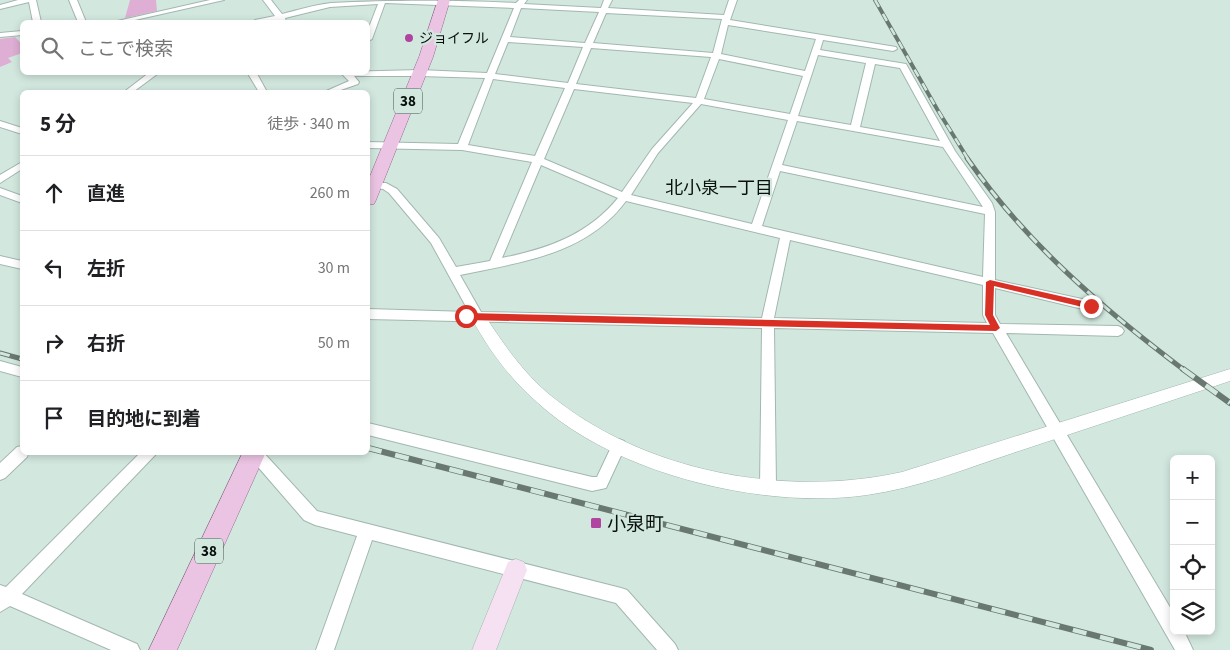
<!DOCTYPE html>
<html lang="ja">
<head>
<meta charset="utf-8">
<style>
  body { margin:0; font-family:"Source Sans 3","Noto Sans JP",sans-serif; background:#f6f6f6; color:#202124 }
  .controls { position:absolute; right:15px; bottom:15px; display:grid; overflow:hidden; border-radius:8px; box-shadow:0 2px 8px #0003 }
  .controls button { width:45px; height:45px; display:grid; place-items:center; padding:0; border:0; border-bottom:1px solid #e0e0e0; background:#fff; color:#202124; font:25px sans-serif }
  .stop { position:absolute; width:15px; height:15px; margin:-11px; border:4px solid #d93025; border-radius:50%; background:#fff }
  .stop.end { background:#d93025; border-color:#fff; box-shadow:0 1px 5px #0008 }
  .list { margin:0; padding:0; list-style:none }
  h2 { display:flex; justify-content:space-between; align-items:center; height:65px; margin:0; padding:0 20px; font-size:21px }
  h2 small { font-size:16px; font-weight:400; color:#757577 }
  .list li { display:grid; grid-template-columns:32px 1fr auto; gap:15px; align-items:center; box-sizing:border-box; height:75px; padding:0 20px; border-top:1px solid #e0e0e0 }
  .list b { display:block; font-size:19px; white-space:nowrap }
  .list em { font-size:16px; font-style:normal; color:#757577 }
  .icon { flex:none; width:28px; height:28px; fill:none; stroke:currentColor; stroke-width:2; stroke-linecap:round; stroke-linejoin:round }
  .map { position:relative; flex:none; width:1230px; height:650px; overflow:hidden }
  .search { position:absolute; background:#fff; box-shadow:0 2px 8px #0003; left:20px; top:20px; width:350px; height:55px; display:flex; align-items:center; gap:12px; box-sizing:border-box; padding:0 18px; border-radius:8px; color:#757577; font-size:19px }
  .panel { position:absolute; background:#fff; box-shadow:0 2px 8px #0003; left:20px; top:90px; width:350px; height:365px; border-radius:8px }
  .map>svg:first-child { display:block }
  .green { fill:#deaed4 }
  .lines { fill:none; stroke-linecap:round; stroke-linejoin:round }
  .minor-casing { stroke:#a2b7af; stroke-width:2 }
  .tertiary-casing { stroke:#a2b7af; stroke-width:1 }
  .secondary-casing { stroke:#a2b7af; stroke-width:1 }
  .primary-casing { stroke:#926b8b; stroke-width:1 }
  .minor { fill:#fff; fill-rule:evenodd }
  .tertiary { fill:#fff; fill-rule:evenodd }
  .secondary { fill:#f5e1f1; fill-rule:evenodd }
  .primary { fill:#ebc4e3; fill-rule:evenodd }
  .rail-far2-casing { stroke:#6a7872; stroke-width:4 }
  .rail-far1-casing { stroke:#6a7872; stroke-width:5 }
  .rail-casing { stroke:#6a7872; stroke-width:6 }
  .rail-far2 { stroke:#d2e8df; stroke-width:2.5; stroke-dasharray:8; stroke-linecap:butt }
  .rail-far1 { stroke:#d2e8df; stroke-width:3; stroke-dasharray:10; stroke-linecap:butt }
  .rail { stroke:#d2e8df; stroke-width:4.5; stroke-dasharray:14; stroke-linecap:butt }
  .route { fill:#d93025 }
  .poi-dot { fill:#b143a1; stroke:#d2e8df; stroke-width:2 }
  .labels { text-anchor:middle; stroke-width:4.5; stroke-linejoin:round; paint-order:stroke }
  .far-poi-label { font-size:14px; fill:#080f0c; stroke:#d2e8df; text-anchor:start }
  .shield { fill:#d2e8df; stroke:#45504b; stroke-width:1 }
  .shield-label { font-size:15px; font-weight:bold; fill:#080f0c }
  .neighbourhood-label { font-size:18px; fill:#080f0c; stroke:#d2e8df }
  .near-poi-label { font-size:19px; fill:#080f0c; stroke:#d2e8df; text-anchor:start }
</style>
</head>
<body>
<div class="map">
<svg width="1230" height="650" viewBox="0 0 1230 650">
  <rect width="100%" height="100%" fill="#d2e8df"/>
  <g class="green">
    <polygon points="130,0 156,0 157,11 125,18"/>
    <polygon points="15,37 22,44 22,53 8,58 12,62 0,67 0,39"/>
  </g>
  <g class="lines">
    <defs>
      <g id="minor">
        <polygon points="18,0 36,0 41,22 33,22 29,2 0,9 0,5"/>
        <polygon points="69,0 77,0 86,22 78,22"/>
        <polygon points="210,0 224,0 126,22 113,22"/>
        <path d="M263,0H271L282,14C298,10 314,5 331,3C388,0 458,0 516,3L519,0H527L524,4L601,8L604,0H612L608,8L724,15L729,0H737L730,20L896,47L897,49L893,51L823,40L820,50L906,64L955,151L992,203L995,212V280L1091,301L1097,306L1091,311L995,288V315L1000,324L1118,326L1122,328L1124,331L1122,334L1118,336L1006,333L1174,614V631H1184L1193,650H1175L993,333L774,328L776,487L773,492L768,494L763,492L760,487L762,328L368,319V309L469,312L431,243L389,193L383,189L370,187V183H386L397,189L439,238L456,267L490,261L532,162L462,150L368,148V142L458,144L485,78L420,76H354L359,82L358,84L335,92H324L349,81L340,72L420,70L487,73L514,8L385,3L372,39L368,41V30L378,4L330,7L285,18L286,22H280L278,20L254,22L255,20L275,16ZM521,8L599,12L585,43L510,37ZM606,13L722,19L713,53L593,43ZM728,25L816,39L805,71L721,54ZM508,42L583,47L568,83L495,74ZM591,48L711,57L696,98L576,84ZM818,55L866,63L851,125L798,116ZM719,59L803,76L790,114L704,99ZM875,64L900,68L940,141L860,127ZM493,79L565,88L535,156L468,145ZM574,89L693,103L652,149L622,192L544,159ZM701,104L788,120L752,224L631,195L658,153ZM797,121L943,147L983,207L782,165ZM541,165L618,198C588,235 547,249 502,258ZM780,171L985,214L983,277L762,226ZM626,201L780,238L762,318L481,312L460,275C521,262 586,255 626,201ZM790,240L983,285V315L987,323L774,318Z"/>
        <polygon points="22,31 22,35 0,37 0,33"/>
        <polygon points="150,72 160,72 133,92 124,92"/>
        <polygon points="247,72 256,72 267,92 259,92"/>
        <polygon points="0,121 22,128 22,134 0,127"/>
        <polygon points="22,162 22,169 0,183 0,175"/>
        <polygon points="0,188 22,196 22,203 0,195"/>
        <polygon points="0,256 22,261 22,269 0,264"/>
        <polygon points="0,361 22,367 22,377 0,371"/>
        <polygon points="368,423 592,477 597,477 614,441 619,439 624,441 626,445 606,488 592,491 368,435"/>
        <polygon points="22,446 22,452 29,452 27,457 5,478 0,480 0,463 17,447"/>
        <polygon points="141,452 158,452 22,594 137,644 140,650 111,650 10,606 0,612 0,585 6,587"/>
        <polygon points="245,452 263,452 317,511 621,588 627,590 675,644 678,650 657,650 616,603 372,540 334,650 316,650 357,536 315,525 304,520"/>
      </g>
      <path id="tertiary" d="M478,311L483,313C503,343 522,372 550,395C644,472 785,498 902,472L1230,369V381C1158,405 1085,429 1013,453C965,469 917,488 867,495C764,510 615,474 538,403C510,379 488,349 471,317L473,313Z"/>
      <polygon id="secondary" points="516,559 524,562 527,570 496,650 472,650 508,562"/>
      <g id="primary">
        <polygon points="438,0 450,0 433,57 376,200 374,204 368,205 368,181 419,57"/>
        <polygon points="243,452 266,452 177,650 149,650"/>
      </g>
    </defs>
    <use href="#minor" class="minor-casing"/>
    <use href="#tertiary" class="tertiary-casing"/>
    <use href="#secondary" class="secondary-casing"/>
    <use href="#primary" class="primary-casing"/>
    <use href="#minor" class="minor"/>
    <use href="#tertiary" class="tertiary"/>
    <use href="#secondary" class="secondary"/>
    <use href="#primary" class="primary"/>
    <defs>
      <polyline id="rail-far2" points="875,0 937,109 968,159"/>
      <g id="rail-far1">
        <path d="M967,158C1025,242 1103,309 1184,370"/>
        <polyline points="0,353 22,359"/>
      </g>
      <g id="rail">
        <polyline points="1183,369 1230,403"/>
        <polyline points="368,448 1151,650"/>
      </g>
    </defs>
    <use href="#rail-far2" class="rail-far2-casing"/>
    <use href="#rail-far1" class="rail-far1-casing"/>
    <use href="#rail" class="rail-casing"/>
    <use href="#rail-far2" class="rail-far2"/>
    <use href="#rail-far1" class="rail-far1"/>
    <use href="#rail" class="rail"/>
  </g>
  <polygon class="route" points="990,280 1091,303 1095,306 1091,309 994,286 993,315 1000,328 996,331 466,320 462,316 466,313 990,325 985,315 986,282"/>
  <g class="poi-dot">
    <circle cx="409" cy="38" r="5"/>
    <rect x="590" y="517" width="12" height="12" rx="2.5"/>
  </g>
  <g class="labels">
    <g class="far-poi-label">
      <text x="419" y="43">ジョイフル</text>
    </g>
    <g class="shield">
      <rect x="394" y="88.5" width="28" height="25" rx="4"/>
      <rect x="195" y="538.5" width="28" height="25" rx="4"/>
    </g>
    <g class="shield-label">
      <text x="408" y="106">38</text>
      <text x="209" y="556">38</text>
    </g>
    <g class="neighbourhood-label">
      <text x="719" y="194">北小泉一丁目</text>
    </g>
    <g class="near-poi-label">
      <text x="607" y="530">小泉町</text>
    </g>
  </g>
</svg>
<div class="controls">
<button>+</button>
<button>−</button>
<button><svg class="icon" aria-label="locate" viewBox="0 0 24 24"><circle cx="12" cy="12" r="6"/><path d="M12 2v4M12 18v4M2 12h4M18 12h4"/></svg></button>
<button><svg class="icon" aria-label="layers" viewBox="0 0 24 24"><path d="M12 4l9 5-9 5-9-5zM3 14l9 5 9-5"/></svg></button>
</div>
<div class="stop" style="left:466px;top:316px"></div>
<div class="stop end" style="left:1091px;top:306px"></div>
<div class="search"><svg class="icon" aria-label="search" viewBox="0 0 24 24"><circle cx="10" cy="10" r="6"/><path d="M15 15l6 6"/></svg>ここで検索</div>
<section class="panel">
<h2>5 分<small>徒歩 · 340 m</small></h2>
<ul class="list">
<li><svg class="icon" aria-label="ahead" viewBox="0 0 24 24"><path d="M12 20V5M6 11l6-6 6 6"/></svg><div><b>直進</b></div><em>260 m</em></li>
<li><svg class="icon" aria-label="left" viewBox="0 0 24 24"><path d="M17 20v-9H6M10 6l-5 5 5 5"/></svg><div><b>左折</b></div><em>30 m</em></li>
<li><svg class="icon" aria-label="right" viewBox="0 0 24 24"><path d="M7 20v-9h11M14 6l5 5-5 5"/></svg><div><b>右折</b></div><em>50 m</em></li>
<li><svg class="icon" aria-label="arrive" viewBox="0 0 24 24"><path d="M6 21V4h12l-3 4 3 4H6"/></svg><div><b>目的地に到着</b></div></li>
</ul>
</section>
</div>
</body>
</html>
